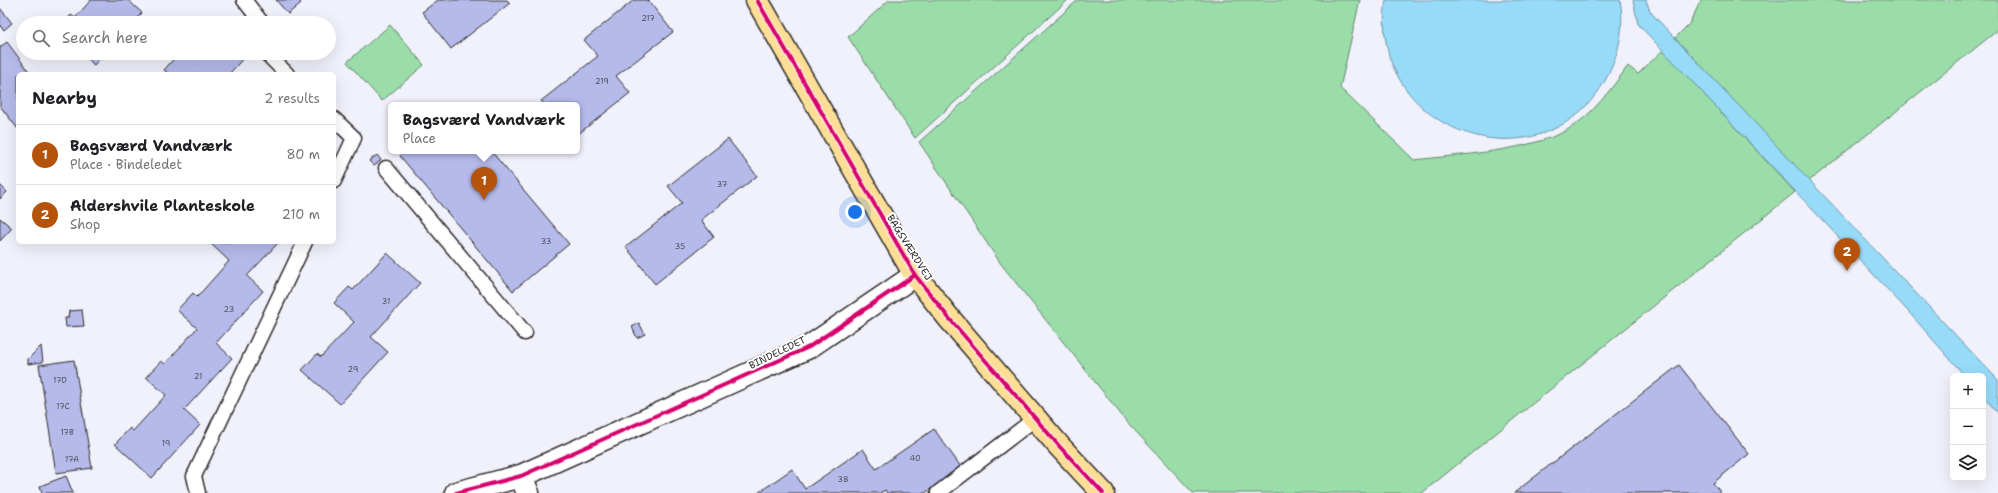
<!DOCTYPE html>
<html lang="en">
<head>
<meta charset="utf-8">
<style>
  body { margin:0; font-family:"Shantell Sans",sans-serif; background:#f6f6f6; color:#202124 }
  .controls { position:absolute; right:12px; bottom:12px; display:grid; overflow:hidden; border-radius:6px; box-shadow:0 4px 16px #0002 }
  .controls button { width:36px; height:36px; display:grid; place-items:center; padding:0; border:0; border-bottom:1px solid #e0e0e0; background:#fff; color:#202124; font:20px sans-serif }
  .you { position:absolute; left:855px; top:212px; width:14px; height:14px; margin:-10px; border:3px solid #fff; border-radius:50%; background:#1a73e8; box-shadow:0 0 0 6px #1a73e833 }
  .badge { display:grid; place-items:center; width:26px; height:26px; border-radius:50%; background:#b45309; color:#fff; font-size:13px; font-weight:700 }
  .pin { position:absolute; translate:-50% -33px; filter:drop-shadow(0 1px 2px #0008) }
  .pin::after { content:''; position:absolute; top:21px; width:14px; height:12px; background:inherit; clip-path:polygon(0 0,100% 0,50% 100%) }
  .popup { position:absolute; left:388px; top:102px; width:192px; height:52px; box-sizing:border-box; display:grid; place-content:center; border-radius:6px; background:#fff; filter:drop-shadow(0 1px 3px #0005); font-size:13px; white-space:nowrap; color:#757577 }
  .popup b { font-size:15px; color:#202124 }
  .popup::after { content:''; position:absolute; left:50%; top:100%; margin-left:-8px; border:8px solid transparent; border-top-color:#fff }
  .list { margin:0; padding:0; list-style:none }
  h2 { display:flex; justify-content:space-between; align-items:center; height:52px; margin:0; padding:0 16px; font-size:17px }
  h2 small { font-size:13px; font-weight:400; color:#757577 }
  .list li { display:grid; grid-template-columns:26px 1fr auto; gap:12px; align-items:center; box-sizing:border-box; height:60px; padding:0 16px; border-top:1px solid #e0e0e0 }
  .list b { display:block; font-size:15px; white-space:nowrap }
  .list p { margin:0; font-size:13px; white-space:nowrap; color:#757577 }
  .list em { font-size:13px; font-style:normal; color:#757577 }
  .icon { flex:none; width:22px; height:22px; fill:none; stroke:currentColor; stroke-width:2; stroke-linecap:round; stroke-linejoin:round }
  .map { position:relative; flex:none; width:1998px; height:493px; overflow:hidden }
  .search { position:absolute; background:#fff; box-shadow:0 4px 16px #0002; left:16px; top:16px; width:320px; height:44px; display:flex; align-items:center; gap:10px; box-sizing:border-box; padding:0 14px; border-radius:22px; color:#757577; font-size:15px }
  .panel { position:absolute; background:#fff; box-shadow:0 4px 16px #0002; left:16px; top:72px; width:320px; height:172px; border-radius:6px }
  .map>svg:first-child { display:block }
  .green { fill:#9adda9; stroke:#62846a }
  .water { fill:#97dbf9; stroke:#6c95a7 }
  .building { fill:#b5baeb; stroke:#2b2b2b }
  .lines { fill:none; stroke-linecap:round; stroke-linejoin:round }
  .lane-casing { stroke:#2b2b2b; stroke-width:17 }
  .street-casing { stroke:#2b2b2b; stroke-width:25 }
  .secondary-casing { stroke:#2b2b2b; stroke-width:25 }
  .primary-casing { stroke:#2b2b2b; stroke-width:25 }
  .lane { stroke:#fff; stroke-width:14 }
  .street { stroke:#fff; stroke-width:22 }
  .secondary { stroke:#fff; stroke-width:22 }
  .primary { stroke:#fcde96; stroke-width:22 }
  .cycleway-casing { stroke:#fff; stroke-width:6 }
  .cycleway { stroke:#d6006c; stroke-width:4 }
  .labels { text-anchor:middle; stroke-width:4; stroke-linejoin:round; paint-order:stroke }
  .number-label { font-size:8px; fill:#4e4f5b }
  .street-label { font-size:10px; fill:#2b2b2b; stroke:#fff }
</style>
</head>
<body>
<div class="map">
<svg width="1998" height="493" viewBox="0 0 1998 493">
  <rect width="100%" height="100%" fill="#f0f1fb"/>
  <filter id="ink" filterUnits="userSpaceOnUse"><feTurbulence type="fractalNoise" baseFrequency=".025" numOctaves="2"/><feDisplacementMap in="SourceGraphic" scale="8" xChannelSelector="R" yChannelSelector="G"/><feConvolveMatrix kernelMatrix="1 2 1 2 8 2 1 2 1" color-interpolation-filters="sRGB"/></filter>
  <g filter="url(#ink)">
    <g class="green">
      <polygon points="889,0 1068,0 915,138 848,37"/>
      <path d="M1078,0H1360L1340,88L1414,160C1457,155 1530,151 1567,130C1593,115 1610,90 1628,66L1638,74L1663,50L1795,192L1422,493H1193L1127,422L1001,264L919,142Z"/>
      <polygon points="1701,0 1998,0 1998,30 1809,181 1675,38 1690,23"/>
      <polygon points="390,25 424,65 382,101 347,62"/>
    </g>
    <g class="water">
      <path d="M1386,0H1620C1625,27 1619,55 1606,79C1542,194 1365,132 1386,0Z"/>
      <polygon points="1633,0 1646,0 1650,11 1655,17 1998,380 1998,413 1983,396 1983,376 1965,376 1906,309 1638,24"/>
    </g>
    <g class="building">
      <polygon points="91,0 128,0 142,13 132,23 64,23 71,15 75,18"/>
      <polygon points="276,0 298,0 301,3 288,14"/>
      <polygon points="438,0 507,0 510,3 451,49 422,12"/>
      <polygon points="634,0 648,0 673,32 616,76 630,93 577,135 577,105 545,105 541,101 598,56 584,40"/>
      <polygon points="0,8 12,23 4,30 0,26"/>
      <polygon points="7,42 31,74 18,74 18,129 0,106 0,47"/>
      <polygon points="81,53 105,53 94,65"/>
      <polygon points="179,53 183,57 187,53 248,53 229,74 169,74 164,70"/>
      <polygon points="728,139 757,176 701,220 714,237 655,284 626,247 682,203 668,186"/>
      <polygon points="405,151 491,151 569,244 513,291 400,156"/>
      <polygon points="377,155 381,160 374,166 369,161"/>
      <polygon points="0,185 7,192 0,199"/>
      <polygon points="0,218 12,228 0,241"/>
      <polygon points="209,242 279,242 247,276 263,291 216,343 232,358 184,410 200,425 152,478 115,444 130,428 133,431 166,395 146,377 161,361 165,364 197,328 177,310 193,293 197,297 229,261"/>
      <polygon points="387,253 420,283 371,337 388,352 340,404 302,370 317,354 321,357 354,322 334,303 349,287 353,290"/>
      <polygon points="82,310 84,326 66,327 65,318 68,318 69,311"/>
      <polygon points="639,323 645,334 637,338 632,327"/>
      <polygon points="41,346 43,362 28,364 28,359"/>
      <polygon points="74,360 92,468 56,473 39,365"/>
      <polygon points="1679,365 1749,454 1713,483 1721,493 1514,493"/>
      <polygon points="934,429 961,467 925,493 887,493 885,490 880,493 758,493 792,469 805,489 863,449 876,469"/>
      <polygon points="66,476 73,493 42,493 40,486"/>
    </g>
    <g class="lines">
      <defs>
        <g id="lane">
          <polyline points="244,0 262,23"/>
          <polyline points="268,53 268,55 287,74"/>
          <polyline points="334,119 354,138 334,181"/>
          <polyline points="386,168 525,333"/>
          <polyline points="198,493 194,476 305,242"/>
          <polyline points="938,493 1036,418"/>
        </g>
        <polyline id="street" points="521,476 528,493"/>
        <polyline id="secondary" points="456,493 521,476 809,347 915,275"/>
        <polyline id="primary" points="757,0 915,275 948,317 1060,447 1103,493"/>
      </defs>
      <use href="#lane" class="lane-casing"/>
      <use href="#street" class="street-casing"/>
      <use href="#secondary" class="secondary-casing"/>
      <use href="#primary" class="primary-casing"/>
      <use href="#lane" class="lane"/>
      <use href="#street" class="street"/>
      <use href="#secondary" class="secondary"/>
      <use href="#primary" class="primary"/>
      <defs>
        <g id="cycleway">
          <polyline points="757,0 915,275 948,317 1060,447 1103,493"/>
          <polyline points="456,493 521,476 809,347 915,275"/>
        </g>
      </defs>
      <use href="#cycleway" class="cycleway-casing"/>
      <use href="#cycleway" class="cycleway"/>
    </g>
  </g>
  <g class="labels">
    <g class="number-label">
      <text x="648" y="21">217</text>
      <text x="602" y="84">219</text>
      <text x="722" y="187">37</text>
      <text x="546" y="244">33</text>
      <text x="680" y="249">35</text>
      <text x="386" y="304">31</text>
      <text x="229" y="312">23</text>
      <text x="353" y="372">29</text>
      <text x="198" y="379">21</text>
      <text x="60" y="383">17D</text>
      <text x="63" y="409">17C</text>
      <text x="67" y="435">17B</text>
      <text x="166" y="446">19</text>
      <text x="915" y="461">40</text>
      <text x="72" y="462">17A</text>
      <text x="843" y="482">38</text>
    </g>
    <g class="street-label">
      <text transform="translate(910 247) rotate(58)" y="4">BAGSVÆRDVEJ</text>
      <text transform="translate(777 352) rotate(-26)" y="4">BINDELEDET</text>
    </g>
  </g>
</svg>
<div class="controls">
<button>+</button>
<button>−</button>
<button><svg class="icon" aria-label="layers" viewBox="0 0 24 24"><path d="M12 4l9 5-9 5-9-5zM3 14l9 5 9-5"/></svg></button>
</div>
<div class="you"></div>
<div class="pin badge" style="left:484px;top:200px">1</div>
<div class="popup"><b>Bagsværd Vandværk</b>Place</div>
<div class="pin badge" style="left:1847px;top:271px">2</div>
<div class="search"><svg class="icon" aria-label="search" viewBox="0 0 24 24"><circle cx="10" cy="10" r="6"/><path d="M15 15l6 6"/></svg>Search here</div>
<section class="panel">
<h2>Nearby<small>2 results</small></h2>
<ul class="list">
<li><span class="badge">1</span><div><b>Bagsværd Vandværk</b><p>Place · Bindeledet</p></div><em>80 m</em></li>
<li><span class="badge">2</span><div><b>Aldershvile Planteskole</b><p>Shop</p></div><em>210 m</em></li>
</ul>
</section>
</div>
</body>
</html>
